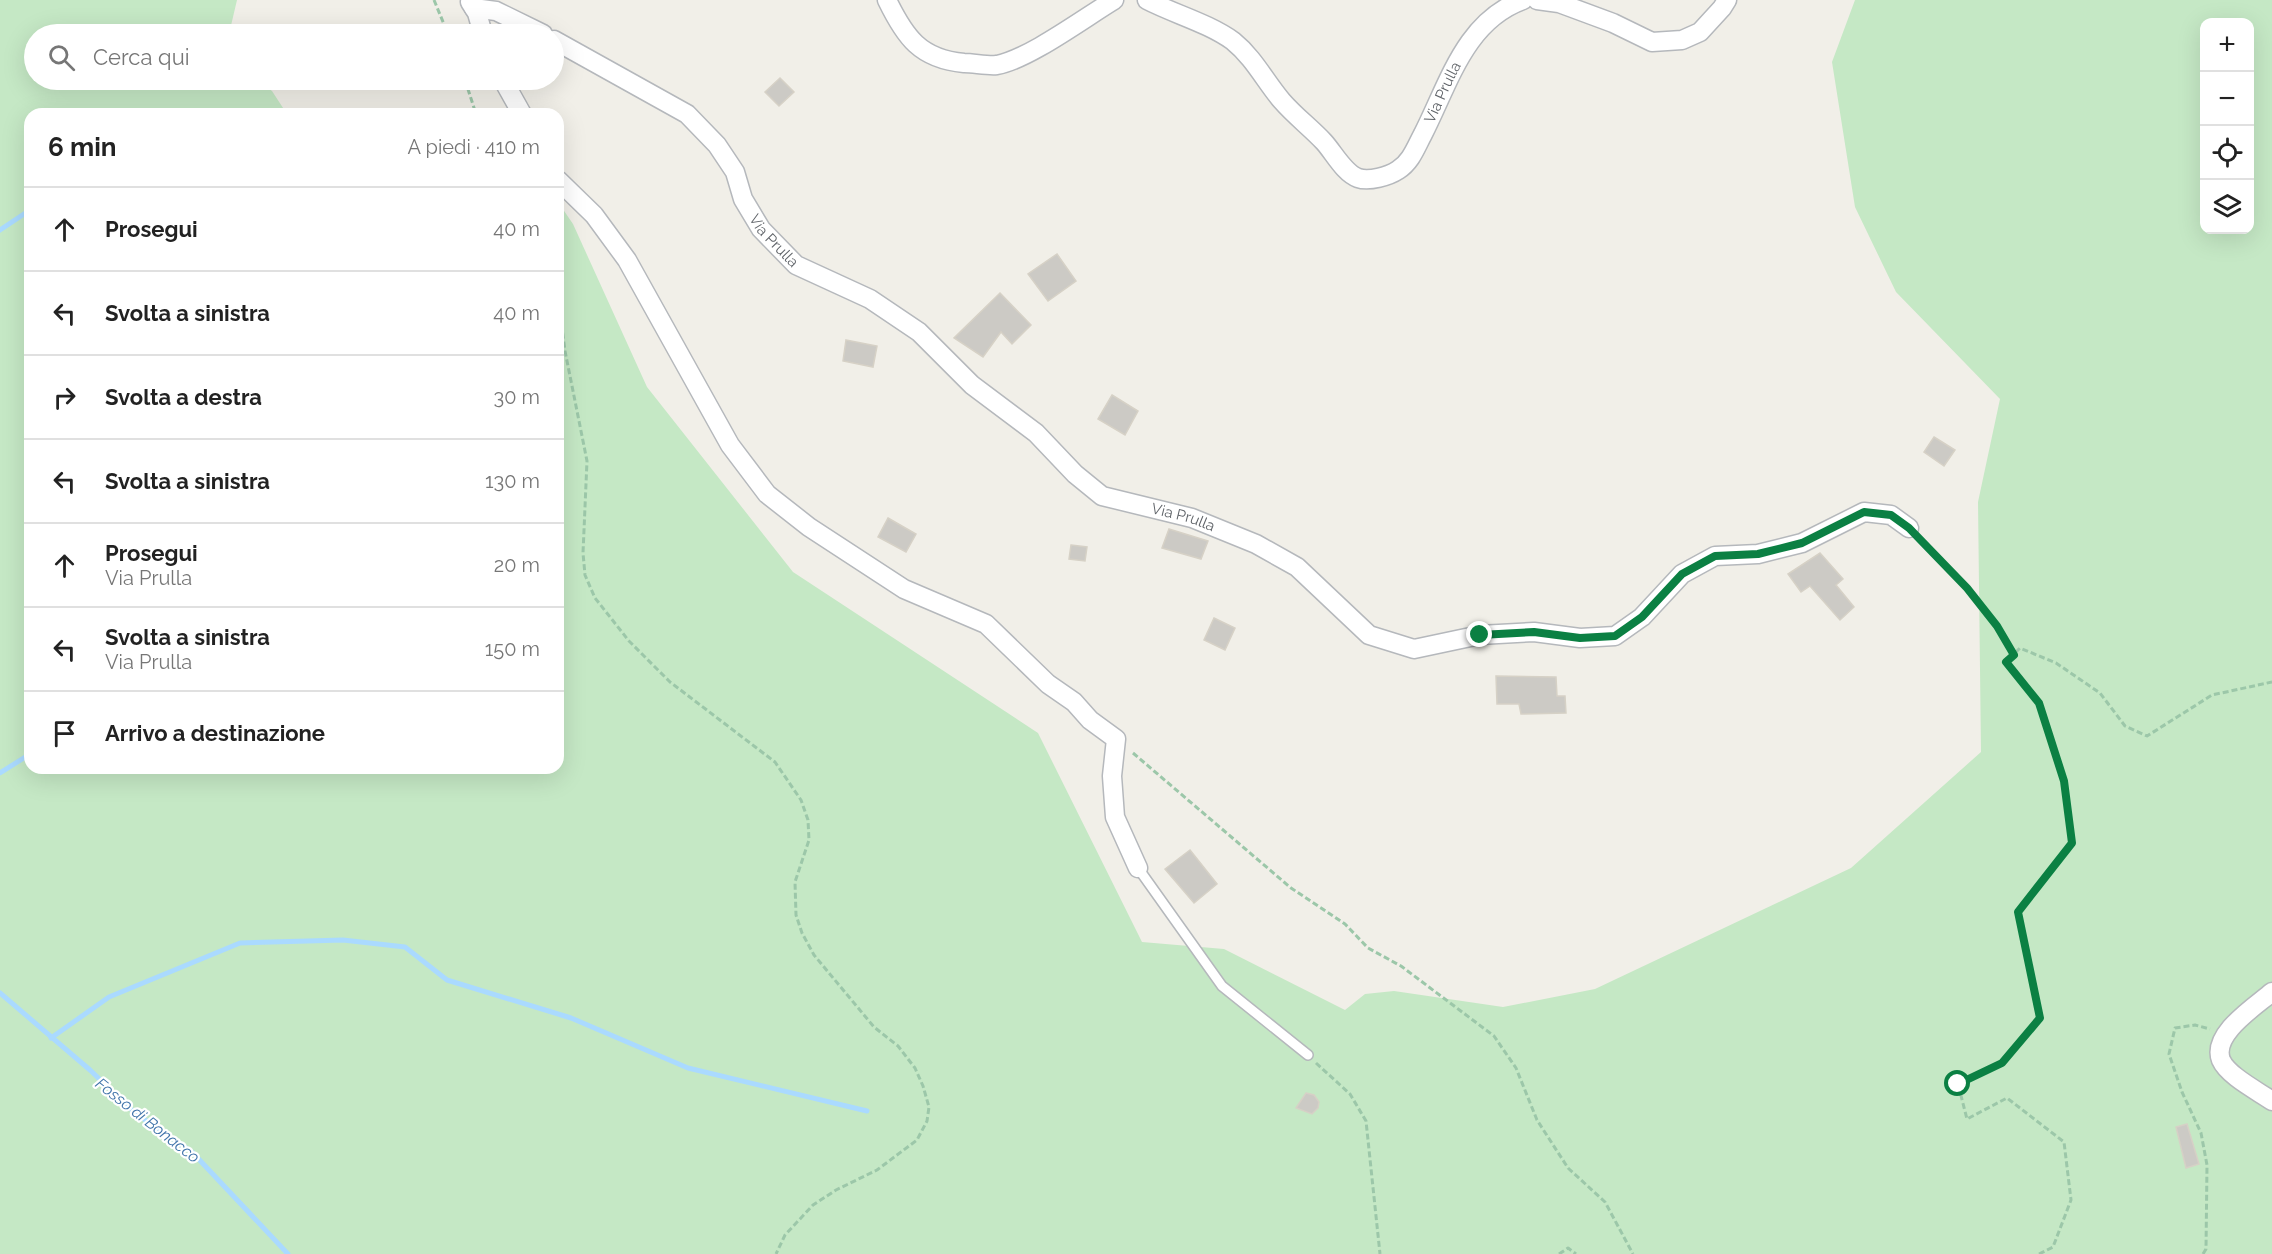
<!DOCTYPE html>
<html lang="it">
<head>
<meta charset="utf-8">
<style>
  body { margin:0; font-family:Raleway,sans-serif; background:#f2f2f2; color:#222 }
  .controls { position:absolute; right:18px; top:18px; display:grid; overflow:hidden; border-radius:12px; box-shadow:0 6px 24px #0002 }
  .controls button { width:54px; height:54px; display:grid; place-items:center; padding:0; border:0; border-bottom:2px solid #e0e0e0; background:#fff; color:#222; font:30px sans-serif }
  .stop { position:absolute; width:18px; height:18px; margin:-14px; border:4px solid #0b8043; border-radius:50%; background:#fff }
  .stop.end { background:#0b8043; border-color:#fff; box-shadow:0 2px 6px #0008 }
  .list { margin:0; padding:0; list-style:none }
  h2 { display:flex; justify-content:space-between; align-items:center; height:78px; margin:0; padding:0 24px; font-size:26px }
  h2 small { font-size:20px; font-weight:400; color:#767676 }
  .list li { display:grid; grid-template-columns:39px 1fr auto; gap:18px; align-items:center; box-sizing:border-box; height:84px; padding:0 24px; border-top:2px solid #e0e0e0 }
  .list b { display:block; font-size:22px; white-space:nowrap }
  .list p { margin:0; font-size:20px; white-space:nowrap; color:#767676 }
  .list em { font-size:20px; font-style:normal; color:#767676 }
  .icon { flex:none; width:33px; height:33px; fill:none; stroke:currentColor; stroke-width:2; stroke-linecap:round; stroke-linejoin:round }
  .map { position:relative; flex:none; width:2272px; height:1254px; overflow:hidden }
  .search { position:absolute; background:#fff; box-shadow:0 6px 24px #0002; left:24px; top:24px; width:540px; height:66px; display:flex; align-items:center; gap:15px; box-sizing:border-box; padding:0 21px; border-radius:33px; color:#767676; font-size:22px }
  .panel { position:absolute; background:#fff; box-shadow:0 6px 24px #0002; left:24px; top:108px; width:540px; height:666px; border-radius:18px }
  .map>svg:first-child { display:block }
  .green { fill:#c5e8c5; fill-rule:evenodd }
  .lines { fill:none; stroke-linecap:round; stroke-linejoin:round }
  .stream { stroke:#aadaff; stroke-width:5 }
  .building { fill:#cccac5; stroke:#d6d1c6; stroke-width:1.5 }
  .service-casing { stroke:#b5b8bc; stroke-width:12 }
  .minor-casing { stroke:#b5b8bc; stroke-width:21 }
  .path { stroke:#9cc7a9; stroke-width:3; stroke-dasharray:6 3; stroke-linecap:butt }
  .service { stroke:#fff; stroke-width:9 }
  .minor { stroke:#fff; stroke-width:18 }
  .route { stroke:#0b8043; stroke-width:8 }
  .labels { text-anchor:middle; stroke-width:4.5; stroke-linejoin:round; paint-order:stroke }
  .street-label { font-size:15px; fill:#5f6368; stroke:#fff }
  .water-label { font-size:16px; font-style:italic; fill:#4174aa; stroke:#fff }
</style>
</head>
<body>
<div class="map">
<svg width="2272" height="1254" viewBox="0 0 2272 1254">
  <rect width="100%" height="100%" fill="#f1efe8"/>
  <path class="green" d="M0,0H237L229,34H34V80H257L272,91L287,114H30V768H558V202L573,224L647,387L793,572L1038,733L1142,942L1224,949L1345,1010L1365,994L1394,991L1503,1007L1595,989L1851,868L1981,752L1978,502L2000,399L1896,292L1855,207L1832,62L1855,0H2272V1254H0ZM2204,22H2250V230H2204Z"/>
  <g class="lines">
    <g class="stream">
      <polyline points="0,230 30,210"/>
      <polyline points="0,773 30,754"/>
      <polyline points="0,993 90,1070 135,1113 192,1152 288,1254"/>
      <polyline points="51,1038 109,997 240,943 343,940 405,947 447,980 571,1018 688,1068 867,1111"/>
    </g>
  </g>
  <g class="building">
    <polygon points="780,78 794,92 779,106 765,92"/>
    <polygon points="1057,254 1076,281 1048,301 1028,274"/>
    <polygon points="1000,293 1031,325 1012,344 1001,332 983,357 954,338"/>
    <polygon points="846,340 877,346 873,367 843,361"/>
    <polygon points="1112,395 1138,411 1125,435 1098,419"/>
    <polygon points="1934,437 1955,450 1944,466 1924,452"/>
    <polygon points="888,518 916,534 906,552 878,537"/>
    <polygon points="1169,529 1208,541 1201,559 1162,548"/>
    <polygon points="1071,545 1087,547 1085,561 1069,559"/>
    <polygon points="1820,553 1843,579 1836,585 1854,607 1840,620 1810,586 1801,592 1788,574"/>
    <polygon points="1214,618 1235,628 1225,650 1204,640"/>
    <polygon points="1496,676 1556,677 1557,696 1565,696 1566,713 1521,714 1519,704 1497,704"/>
    <polygon points="1190,850 1217,884 1194,903 1165,869"/>
    <polygon points="1306,1093 1314,1095 1319,1102 1318,1108 1312,1114 1296,1108"/>
    <polygon points="2187,1124 2199,1164 2186,1168 2176,1127"/>
  </g>
  <g class="lines">
    <defs>
      <polyline id="service" points="1138,868 1222,986 1308,1055"/>
      <g id="minor">
        <path d="M887,0C905,37 920,59 964,63C974,63 987,66 997,65C1029,59 1084,18 1114,0"/>
        <path id="s1" d="M1147,0C1174,14 1208,23 1233,41C1254,58 1265,81 1282,101C1295,116 1311,128 1324,142C1334,153 1344,173 1358,178C1369,182 1389,176 1398,170C1411,162 1416,147 1423,134C1449,83 1465,21 1523,0"/>
        <polyline points="1537,0 1559,3 1613,23 1652,42 1682,40 1700,32 1722,8 1727,0"/>
        <polyline points="470,2 477,13 483,34"/>
        <polyline points="474,8 496,11 543,34"/>
        <path id="s2" d="M554,40L687,114L717,145L735,172L743,199L761,229L796,265L870,299L919,332L972,385L1036,433L1075,474L1102,496L1192,518L1256,544L1297,567L1369,635L1414,649L1480,635L1534,632L1580,638L1615,636L1642,617L1682,574L1715,556L1758,554L1802,543L1864,512L1891,515L1909,528"/>
        <polyline points="503,80 522,114"/>
        <polyline points="558,180 594,215 627,260 730,445 767,494 809,527 904,589 986,624 1048,684 1074,702 1090,720 1116,739 1112,776 1115,817 1138,868"/>
        <path d="M2272,992C2256,1006 2211,1034 2221,1060C2228,1076 2258,1091 2272,1101"/>
      </g>
    </defs>
    <use href="#service" class="service-casing"/>
    <use href="#minor" class="minor-casing"/>
    <g class="path">
      <polyline points="434,0 448,34"/>
      <polyline points="465,80 476,114"/>
      <polyline points="558,297 565,351 587,461 583,553 585,575 595,598 629,641 670,682 775,762 801,800 808,820 809,840 795,882 796,915 802,933 814,955 874,1027 898,1046 915,1068 923,1086 929,1107 927,1121 917,1140 877,1170 836,1190 813,1205 785,1235 776,1254"/>
      <polyline points="1920,541 1967,588 1997,626 2014,655"/>
      <polyline points="1133,753 1291,888 1345,924 1368,948 1401,966 1494,1036 1516,1068 1537,1120 1568,1168 1605,1202 1633,1254"/>
      <polyline points="1316,1063 1350,1094 1366,1121 1380,1254"/>
      <polyline points="1559,1254 1568,1248 1576,1254"/>
      <polyline points="2039,1254 2053,1247 2071,1200 2064,1142 2007,1098 1967,1119 1958,1084 2003,1063 2040,1018 2018,912 2072,843 2064,781 2039,703 2006,662 2020,648 2056,663 2100,693 2125,726 2147,736 2212,695 2272,682"/>
      <polyline points="2203,1254 2206,1249 2207,1165 2201,1133 2182,1092 2169,1054 2175,1028 2195,1025 2210,1029"/>
    </g>
    <use href="#service" class="service"/>
    <use href="#minor" class="minor"/>
  </g>
  <g class="lines">
    <polyline class="route" points="1480,635 1534,632 1580,638 1615,636 1642,617 1682,574 1715,556 1758,554 1802,543 1864,512 1891,515 1909,528 1967,588 1997,626 2014,655 2006,662 2039,703 2064,781 2072,843 2018,912 2040,1018 2002,1063 1958,1084"/>
  </g>
  <g class="labels">
    <g class="street-label">
      <text dy="5" stroke="none"><textPath href="#s1" startOffset="414">Via Prulla</textPath></text>
      <text dy="5" stroke="none"><textPath href="#s2" startOffset="308">Via Prulla</textPath></text>
      <text dy="5" stroke="none"><textPath href="#s2" startOffset="812">Via Prulla</textPath></text>
    </g>
    <g class="water-label">
      <text transform="translate(148 1120) rotate(38)" y="6">Fosso di Bonacco</text>
    </g>
  </g>
</svg>
<div class="controls">
<button>+</button>
<button>−</button>
<button><svg class="icon" aria-label="locate" viewBox="0 0 24 24"><circle cx="12" cy="12" r="6"/><path d="M12 2v4M12 18v4M2 12h4M18 12h4"/></svg></button>
<button><svg class="icon" aria-label="layers" viewBox="0 0 24 24"><path d="M12 4l9 5-9 5-9-5zM3 14l9 5 9-5"/></svg></button>
</div>
<div class="stop" style="left:1958px;top:1084px"></div>
<div class="stop end" style="left:1480px;top:635px"></div>
<div class="search"><svg class="icon" aria-label="search" viewBox="0 0 24 24"><circle cx="10" cy="10" r="6"/><path d="M15 15l6 6"/></svg>Cerca qui</div>
<section class="panel">
<h2>6 min<small>A piedi · 410 m</small></h2>
<ul class="list">
<li><svg class="icon" aria-label="ahead" viewBox="0 0 24 24"><path d="M12 20V5M6 11l6-6 6 6"/></svg><div><b>Prosegui</b></div><em>40 m</em></li>
<li><svg class="icon" aria-label="left" viewBox="0 0 24 24"><path d="M17 20v-9H6M10 6l-5 5 5 5"/></svg><div><b>Svolta a sinistra</b></div><em>40 m</em></li>
<li><svg class="icon" aria-label="right" viewBox="0 0 24 24"><path d="M7 20v-9h11M14 6l5 5-5 5"/></svg><div><b>Svolta a destra</b></div><em>30 m</em></li>
<li><svg class="icon" aria-label="left" viewBox="0 0 24 24"><path d="M17 20v-9H6M10 6l-5 5 5 5"/></svg><div><b>Svolta a sinistra</b></div><em>130 m</em></li>
<li><svg class="icon" aria-label="ahead" viewBox="0 0 24 24"><path d="M12 20V5M6 11l6-6 6 6"/></svg><div><b>Prosegui</b><p>Via Prulla</p></div><em>20 m</em></li>
<li><svg class="icon" aria-label="left" viewBox="0 0 24 24"><path d="M17 20v-9H6M10 6l-5 5 5 5"/></svg><div><b>Svolta a sinistra</b><p>Via Prulla</p></div><em>150 m</em></li>
<li><svg class="icon" aria-label="arrive" viewBox="0 0 24 24"><path d="M6 21V4h12l-3 4 3 4H6"/></svg><div><b>Arrivo a destinazione</b></div></li>
</ul>
</section>
</div>
</body>
</html>
